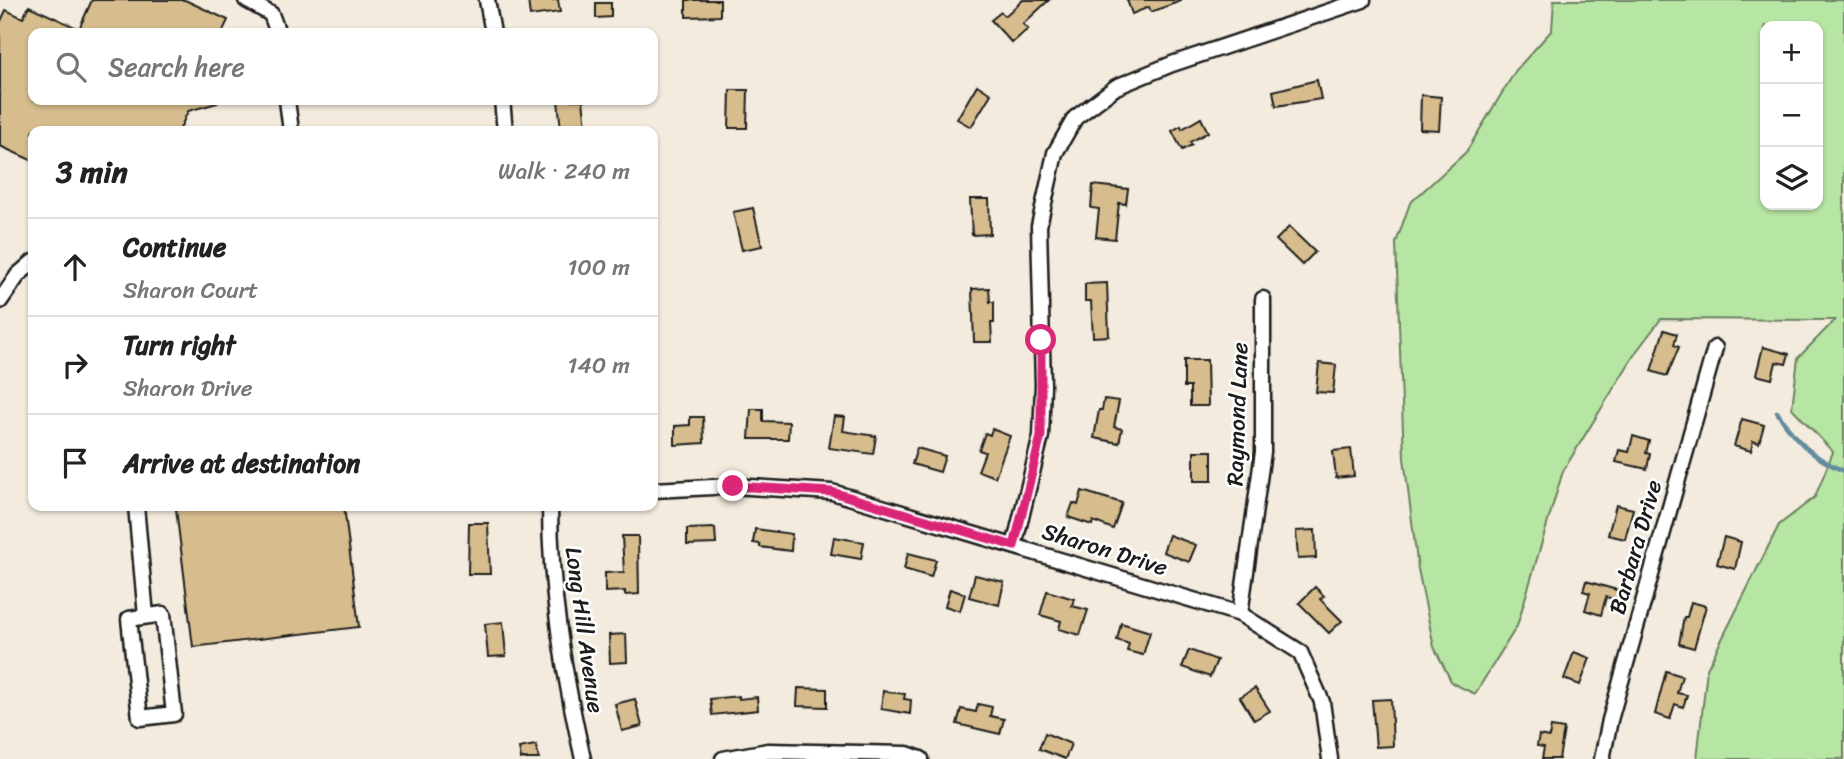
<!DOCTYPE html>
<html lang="en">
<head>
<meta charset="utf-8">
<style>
  body { margin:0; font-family:Sriracha,sans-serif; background:#f2f2f2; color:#222 }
  .controls { position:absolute; right:21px; top:21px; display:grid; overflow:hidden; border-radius:14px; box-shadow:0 2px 5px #0004 }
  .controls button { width:63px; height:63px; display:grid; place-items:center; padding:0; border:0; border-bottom:2px solid #e0e0e0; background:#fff; color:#222; font:35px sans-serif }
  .stop { position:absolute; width:21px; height:21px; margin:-16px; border:5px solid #db2777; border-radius:50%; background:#fff }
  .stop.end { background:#db2777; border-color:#fff; box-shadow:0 2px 7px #0008 }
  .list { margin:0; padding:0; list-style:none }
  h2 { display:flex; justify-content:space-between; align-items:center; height:91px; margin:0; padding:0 28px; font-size:30px }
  h2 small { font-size:23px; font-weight:400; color:#767676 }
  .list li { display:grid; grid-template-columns:46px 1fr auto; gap:21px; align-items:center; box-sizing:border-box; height:98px; padding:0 28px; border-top:2px solid #e0e0e0 }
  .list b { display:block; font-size:26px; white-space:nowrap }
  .list p { margin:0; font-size:23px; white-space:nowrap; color:#767676 }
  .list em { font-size:23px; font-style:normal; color:#767676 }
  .icon { flex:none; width:38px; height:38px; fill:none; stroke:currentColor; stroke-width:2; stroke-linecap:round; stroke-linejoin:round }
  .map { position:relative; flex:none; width:1844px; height:759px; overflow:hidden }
  .search { position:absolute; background:#fff; box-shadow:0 2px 5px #0004; left:28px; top:28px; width:630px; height:77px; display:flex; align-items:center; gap:18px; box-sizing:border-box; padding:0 24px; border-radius:14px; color:#767676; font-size:26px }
  .panel { position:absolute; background:#fff; box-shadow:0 2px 5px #0004; left:28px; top:126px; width:630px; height:385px; border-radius:14px }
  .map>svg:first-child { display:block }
  .green { fill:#b7e5a4; stroke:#6a8060; stroke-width:2; fill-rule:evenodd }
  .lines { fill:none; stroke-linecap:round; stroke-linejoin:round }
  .stream { stroke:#628c9d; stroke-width:4.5 }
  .building { fill:#d7bd8d; stroke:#1c1c1c; stroke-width:2 }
  .minor-casing { stroke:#1c1c1c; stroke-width:19 }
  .minor { stroke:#fff; stroke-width:14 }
  .route { stroke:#db2777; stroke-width:9 }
  .labels { text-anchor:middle; stroke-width:5; stroke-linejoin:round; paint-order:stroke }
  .street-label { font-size:23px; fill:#1c1c1c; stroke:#fff }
</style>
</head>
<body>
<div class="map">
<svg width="1844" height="759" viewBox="0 0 1844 759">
  <rect width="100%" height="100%" fill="#f3ebdd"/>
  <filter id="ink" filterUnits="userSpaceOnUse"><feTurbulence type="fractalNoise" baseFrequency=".0143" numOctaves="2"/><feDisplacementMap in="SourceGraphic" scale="14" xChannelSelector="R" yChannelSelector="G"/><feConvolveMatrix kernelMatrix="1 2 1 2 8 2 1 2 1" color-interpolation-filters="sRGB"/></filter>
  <g filter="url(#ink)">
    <path class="green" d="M1554,0H1844V759H1697L1707,669L1779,525L1815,497L1833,452L1792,408L1798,358L1835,320L1661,319L1636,352L1563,471L1517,626L1475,694L1452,683L1434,647L1418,569L1404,458L1396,243L1410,203L1466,152L1516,70L1552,30ZM1818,26V205H1765V26Z"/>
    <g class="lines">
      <path class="stream" d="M1777,412C1796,441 1811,457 1844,471"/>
    </g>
    <g class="building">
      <polygon points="92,0 185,0 228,20 222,33 33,33 33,100 216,100 217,103 188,111 179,131 33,131 33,161 0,146 0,23 6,10 23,18 29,6 79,29"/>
      <polygon points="528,0 558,0 560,12 530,16"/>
      <polygon points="686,0 720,0 720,16 686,17"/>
      <polygon points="1023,0 1049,0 1023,24 1028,29 1012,43 991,20 1001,12 1005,16"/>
      <polygon points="1127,0 1181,0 1181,1 1151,12 1149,7 1132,14"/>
      <polygon points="596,3 611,3 611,17 596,18"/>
      <polygon points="1317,80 1321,99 1276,106 1273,91"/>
      <polygon points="977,85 991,94 971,127 957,119"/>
      <polygon points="730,90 748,90 747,128 729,128"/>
      <polygon points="1421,95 1441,97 1439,130 1420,129"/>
      <polygon points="558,100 583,100 586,127 561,130"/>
      <polygon points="1201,118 1208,132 1190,142 1192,145 1182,150 1172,131 1181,126 1182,129"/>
      <polygon points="1093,185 1128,189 1126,204 1119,203 1115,239 1096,237 1099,209 1091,208"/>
      <polygon points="970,199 989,199 990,234 972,235"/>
      <polygon points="753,208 762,246 742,250 733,212"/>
      <polygon points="1289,227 1315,252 1302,265 1276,240"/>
      <polygon points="1107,283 1109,336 1093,337 1091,301 1085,301 1085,284"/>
      <polygon points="989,288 990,302 994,302 994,323 991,323 992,342 974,342 972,289"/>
      <polygon points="1664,330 1677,334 1674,345 1679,347 1667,376 1651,371"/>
      <polygon points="1763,347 1789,354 1786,364 1776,362 1772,379 1756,375"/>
      <polygon points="1184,360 1207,360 1208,406 1190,406 1190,387 1184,387"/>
      <polygon points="1319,363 1336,365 1333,393 1316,392"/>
      <polygon points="1104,399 1119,401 1114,427 1122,429 1119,443 1094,438 1099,410 1102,410"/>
      <polygon points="751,409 763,409 763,421 789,422 788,439 749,439"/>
      <polygon points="834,416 845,417 843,431 876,436 873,454 829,448"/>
      <polygon points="690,417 703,417 704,443 675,445 675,426 690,425"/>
      <polygon points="1742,419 1764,425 1759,443 1753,441 1751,451 1734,446"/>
      <polygon points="992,429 1010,436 995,477 978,471 985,452 979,450 985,433 990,435"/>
      <polygon points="1633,436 1649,441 1646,453 1650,454 1647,469 1616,462 1619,450 1629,452"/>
      <polygon points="917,448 945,456 940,472 912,464"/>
      <polygon points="1351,449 1354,476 1336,478 1333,451"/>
      <rect x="1194" y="451" width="18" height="30"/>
      <polygon points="1082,491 1122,503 1113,529 1093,521 1092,525 1068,517 1073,503 1078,505"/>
      <polygon points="1616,505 1633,509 1625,539 1608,535"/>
      <polygon points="201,506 344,506 359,627 193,647 176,509"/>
      <polygon points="469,523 488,523 490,574 468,574"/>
      <polygon points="715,528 716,544 687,545 687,529"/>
      <polygon points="755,529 792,534 791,551 760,547 760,544 753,543"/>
      <polygon points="1315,530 1316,558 1298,559 1296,531"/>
      <polygon points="1169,535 1196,545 1189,562 1163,552"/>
      <polygon points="622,536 638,536 639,594 625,595 625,591 605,592 605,573 624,572"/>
      <polygon points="834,537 864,542 861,559 831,554"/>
      <polygon points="1724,537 1741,542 1735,569 1717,564"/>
      <polygon points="908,553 936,560 931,577 904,569"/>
      <polygon points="975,575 1004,582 999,605 969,597"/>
      <polygon points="1586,581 1620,591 1617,600 1606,597 1601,615 1585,610 1590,593 1583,591"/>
      <polygon points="1315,587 1324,596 1320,599 1342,621 1329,633 1299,603"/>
      <polygon points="950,589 965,594 960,611 945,606"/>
      <polygon points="1047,591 1074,599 1072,606 1088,610 1080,635 1059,629 1061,621 1040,615"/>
      <polygon points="1691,602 1706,606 1694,648 1679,644 1684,617 1687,617"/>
      <polygon points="503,622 506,656 488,657 485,624"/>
      <polygon points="1121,623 1150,632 1143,655 1127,651 1129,644 1117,640"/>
      <polygon points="626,634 627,662 610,663 609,635"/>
      <polygon points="1189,650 1217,660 1210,677 1182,667"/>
      <polygon points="1574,652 1590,658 1580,685 1564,679"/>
      <polygon points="1666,671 1682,676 1677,693 1687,695 1683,707 1675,704 1670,719 1655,714"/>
      <polygon points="798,688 827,689 827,707 797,706"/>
      <polygon points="1255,688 1270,711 1254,720 1240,697"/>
      <polygon points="883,691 905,694 904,699 911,700 910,714 881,709"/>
      <polygon points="739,696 739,699 757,697 758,710 712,715 710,699"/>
      <polygon points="635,699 642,726 622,731 615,704"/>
      <polygon points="1391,699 1393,746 1376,747 1372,700"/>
      <polygon points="978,704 992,707 990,716 1004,719 1000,734 957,724 961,709 976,712"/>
      <polygon points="1551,727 1564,729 1559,759 1542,759 1544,747 1537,746 1539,735 1549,737"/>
      <polygon points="1045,733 1071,744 1065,759 1039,749"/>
      <polygon points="536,745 539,759 521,759 519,748"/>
    </g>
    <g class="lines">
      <defs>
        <g id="minor">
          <polyline points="246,0 271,14 278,33"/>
          <polyline points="487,0 493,33"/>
          <polyline points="287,100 291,131"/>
          <polyline points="502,100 505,131"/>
          <polyline points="0,301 18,275 33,262"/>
          <polyline points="653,490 733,486 832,492 1240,614 1300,652 1322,702 1330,759"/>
          <polyline points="136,506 146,616"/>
          <path d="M550,506C550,593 564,674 583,759"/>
          <polyline points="1014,546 1041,436 1043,385 1039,226 1055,153 1075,118 1116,87 1172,64 1363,0"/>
          <polygon points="163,614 174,714 140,718 129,619"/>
          <polyline points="1240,614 1263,452 1263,299"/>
          <polyline points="723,759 768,751 907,754 921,759"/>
          <polyline points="1602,759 1610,720 1715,348"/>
        </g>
      </defs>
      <use href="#minor" class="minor-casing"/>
      <use href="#minor" class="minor"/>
    </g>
  </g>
  <g class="lines" filter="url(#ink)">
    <polyline class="route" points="733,486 832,492 1014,546 1041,436 1041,340"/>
  </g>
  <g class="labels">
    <g class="street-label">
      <text transform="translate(1237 414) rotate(-88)" y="8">Raymond Lane</text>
      <text transform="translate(1635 547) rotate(-74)" y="8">Barbara Drive</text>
      <text transform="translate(1105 549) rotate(17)" y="8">Sharon Drive</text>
      <text transform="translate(585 630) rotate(82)" y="8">Long Hill Avenue</text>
    </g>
  </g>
</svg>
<div class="controls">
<button>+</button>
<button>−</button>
<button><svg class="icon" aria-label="layers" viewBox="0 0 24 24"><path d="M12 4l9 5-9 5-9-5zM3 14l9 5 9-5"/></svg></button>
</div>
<div class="stop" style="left:1041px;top:340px"></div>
<div class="stop end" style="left:733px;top:486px"></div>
<div class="search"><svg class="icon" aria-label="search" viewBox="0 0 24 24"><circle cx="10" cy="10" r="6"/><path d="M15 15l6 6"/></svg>Search here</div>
<section class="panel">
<h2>3 min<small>Walk · 240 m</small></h2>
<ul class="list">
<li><svg class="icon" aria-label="ahead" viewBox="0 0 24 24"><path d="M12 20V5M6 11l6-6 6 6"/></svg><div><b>Continue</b><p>Sharon Court</p></div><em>100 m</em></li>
<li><svg class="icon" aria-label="right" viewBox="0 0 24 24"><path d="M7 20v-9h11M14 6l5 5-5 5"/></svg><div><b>Turn right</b><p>Sharon Drive</p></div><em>140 m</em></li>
<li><svg class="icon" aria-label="arrive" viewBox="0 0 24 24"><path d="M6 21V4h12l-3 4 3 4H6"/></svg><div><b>Arrive at destination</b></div></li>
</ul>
</section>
</div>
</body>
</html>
